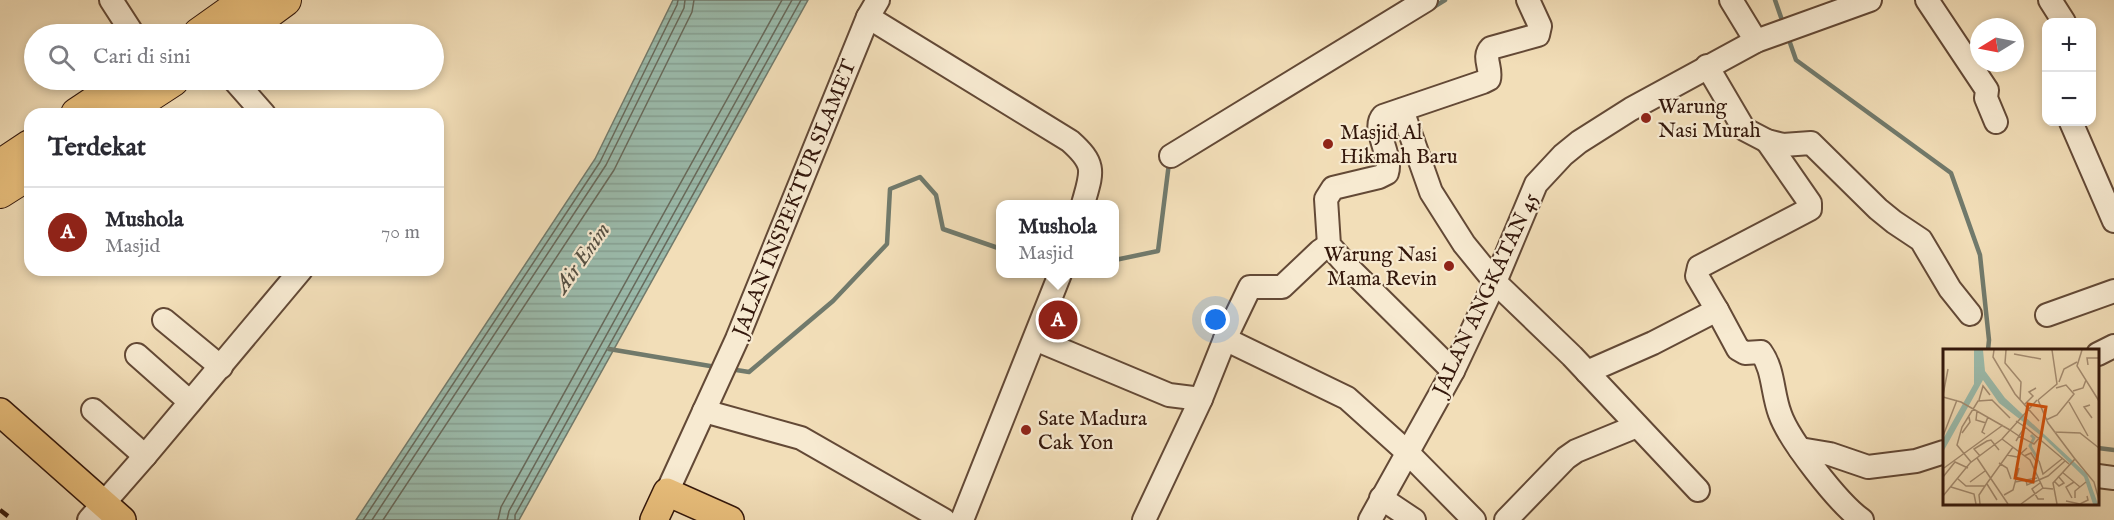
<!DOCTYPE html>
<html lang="id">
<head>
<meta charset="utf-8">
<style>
  body { margin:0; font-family:"IM FELL English",serif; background:#f2f2f3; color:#2b2b33 }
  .controls { position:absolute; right:18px; top:18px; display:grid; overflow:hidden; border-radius:12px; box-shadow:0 3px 9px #0003 }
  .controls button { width:54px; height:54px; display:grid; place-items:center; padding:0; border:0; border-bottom:2px solid #e1e1e2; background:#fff; color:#2b2b33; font:30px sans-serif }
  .compass { position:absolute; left:1970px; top:18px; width:54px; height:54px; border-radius:50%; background:#fff; box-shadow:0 3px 9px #0003; rotate:260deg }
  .you { position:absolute; left:1216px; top:320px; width:21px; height:21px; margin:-15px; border:4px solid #fff; border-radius:50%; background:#1a73e8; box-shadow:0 0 0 9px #1a73e833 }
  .badge { display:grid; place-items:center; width:39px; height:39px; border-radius:50%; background:#8f2418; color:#fff; font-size:20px; font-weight:700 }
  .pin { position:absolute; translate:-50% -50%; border:3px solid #fff; box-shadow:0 2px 6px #0006 }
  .popup { position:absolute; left:996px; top:200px; width:123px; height:78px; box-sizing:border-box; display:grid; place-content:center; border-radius:12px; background:#fff; filter:drop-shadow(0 2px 4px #0005); font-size:20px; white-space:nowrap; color:#7c7c81 }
  .popup b { font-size:22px; color:#2b2b33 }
  .popup::after { content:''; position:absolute; left:50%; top:100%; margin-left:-12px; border:12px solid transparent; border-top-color:#fff }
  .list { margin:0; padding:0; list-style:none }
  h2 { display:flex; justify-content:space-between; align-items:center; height:78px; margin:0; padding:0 24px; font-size:26px }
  h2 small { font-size:20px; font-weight:400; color:#7c7c81 }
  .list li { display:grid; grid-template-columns:39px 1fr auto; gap:18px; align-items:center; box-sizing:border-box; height:90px; padding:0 24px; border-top:2px solid #e1e1e2 }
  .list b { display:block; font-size:22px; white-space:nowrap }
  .list p { margin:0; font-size:20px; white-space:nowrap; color:#7c7c81 }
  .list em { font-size:20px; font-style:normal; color:#7c7c81 }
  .icon { flex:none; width:33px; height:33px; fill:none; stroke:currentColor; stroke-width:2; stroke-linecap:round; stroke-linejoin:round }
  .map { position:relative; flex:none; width:2114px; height:520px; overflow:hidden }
  .search { position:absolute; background:#fff; box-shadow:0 3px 9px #0003; left:24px; top:24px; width:420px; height:66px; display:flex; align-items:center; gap:15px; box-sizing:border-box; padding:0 21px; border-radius:33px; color:#7c7c81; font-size:22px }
  .panel { position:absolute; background:#fff; box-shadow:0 3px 9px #0003; left:24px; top:108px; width:420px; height:168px; border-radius:18px }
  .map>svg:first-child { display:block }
  .water { fill:url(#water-rules); stroke:#717a6c; stroke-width:1.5 }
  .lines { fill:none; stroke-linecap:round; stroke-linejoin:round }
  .shore { stroke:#676a5c; stroke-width:1.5 }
  .stream { stroke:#717a6c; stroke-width:4.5 }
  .minor-casing { stroke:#634936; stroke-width:26 }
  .major-casing { stroke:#33170b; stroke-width:30 }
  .highway-casing { stroke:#33170b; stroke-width:34 }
  .minor { stroke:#f7ead1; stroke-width:22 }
  .major { stroke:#e9bf7c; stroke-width:27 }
  .highway { stroke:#e9bf7c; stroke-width:32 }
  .rail { stroke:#33170b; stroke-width:4.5; stroke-dasharray:10 10; stroke-linecap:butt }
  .poi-dot { fill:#8f2418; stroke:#f7ead1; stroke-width:2 }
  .labels { text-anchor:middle; stroke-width:4.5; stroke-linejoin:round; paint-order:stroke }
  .poi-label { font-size:21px; fill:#33170b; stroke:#f7ead1; text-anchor:start }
  .street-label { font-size:21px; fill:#33170b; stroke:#f7ead1 }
  .water-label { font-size:22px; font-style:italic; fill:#575144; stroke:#f7ead1 }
  .inset-river { fill:none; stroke:#9bbcad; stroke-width:3 }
  .inset-road { fill:none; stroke:#a68e73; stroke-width:1.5 }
  .view { fill:#d6520c; fill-opacity:0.15; stroke:#d6520c; stroke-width:3 }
  .inset-edge { fill:none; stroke:#33170b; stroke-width:3 }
</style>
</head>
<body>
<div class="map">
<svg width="2114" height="520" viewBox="0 0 2114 520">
  <defs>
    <pattern id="water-rules" width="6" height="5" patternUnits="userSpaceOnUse" patternTransform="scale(1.5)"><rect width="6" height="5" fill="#9bbcad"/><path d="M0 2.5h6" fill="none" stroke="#86a194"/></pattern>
  </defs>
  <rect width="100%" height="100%" fill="#f2deb8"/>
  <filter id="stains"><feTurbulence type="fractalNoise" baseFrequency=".00333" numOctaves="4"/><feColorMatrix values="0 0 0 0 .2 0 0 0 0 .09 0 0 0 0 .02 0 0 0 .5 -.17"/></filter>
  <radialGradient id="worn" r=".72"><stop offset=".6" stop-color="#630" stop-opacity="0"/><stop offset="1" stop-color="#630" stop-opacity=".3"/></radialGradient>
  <polygon class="water" points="673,0 808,0 519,520 356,520 595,159"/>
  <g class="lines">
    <g class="shore">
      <polyline points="363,520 600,162 677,5 678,0"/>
      <polyline points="372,520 606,165 684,8 685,0"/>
      <polyline points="383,520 614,170 692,12 694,0"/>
      <polyline points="498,520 501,507 782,0"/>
      <polyline points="507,520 509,511 792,0"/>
      <polyline points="515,520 515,515 801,0"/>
    </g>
    <g class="stream">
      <polyline points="1775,0 1783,23"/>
      <polyline points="1432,8 1445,0"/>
      <polyline points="1788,37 1796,60 1951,173 1980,255 1989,340 1988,350"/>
      <polyline points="1115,260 1158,251 1169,163"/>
      <polyline points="609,349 716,367"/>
      <polyline points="730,369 749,372 833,301 887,244 890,189 920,177 936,195 943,229 1001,249"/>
      <polyline points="2098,448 2114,450"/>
    </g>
    <defs>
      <g id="minor">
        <polyline points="111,0 133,34"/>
        <polyline points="1731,0 1756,41"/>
        <polyline points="1927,0 1987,90 1986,98 1996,122"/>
        <polyline points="2050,0 2064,22"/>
        <path d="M868,17L1070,141C1097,165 1092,172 1083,204"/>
        <polyline points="1707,66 1744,129 1767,141 1783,145 1811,143 1878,209 1894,222 1921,240 1950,289 1970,314"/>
        <polyline points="92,80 102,96"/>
        <polyline points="234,80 264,114"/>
        <polyline points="1402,110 1431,192 1464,244 1495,282 1572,356 1698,490"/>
        <polyline points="2071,122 2114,221"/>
        <polyline points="1171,156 1426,0"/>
        <path d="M1717,310L1738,349L1745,353L1761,352C1774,370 1772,393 1780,414C1789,440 1839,504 1862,520"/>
        <polyline points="2047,315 2114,291"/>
        <polyline points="164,320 221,367"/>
        <polyline points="1035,339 1169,395 1201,399"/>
        <polyline points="1225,339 1347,398 1407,452 1474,520"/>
        <polyline points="2098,354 2114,346"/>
        <polyline points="137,355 190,402"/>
        <path d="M1453,371L1351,270L1329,245L1326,199L1333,188L1379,177L1387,173C1393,155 1371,129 1383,116L1483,82L1489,79C1492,68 1482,57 1491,48L1538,35L1540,26L1528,0"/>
        <polyline points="1587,372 1653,343 1717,310 1697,276 1699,267 1810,209 1810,203 1767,141"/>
        <polyline points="93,410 145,456"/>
        <polyline points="704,411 801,438 944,520"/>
        <polyline points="1800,449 1830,454 1868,467 1916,461 1944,452"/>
        <polyline points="2098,476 2114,478"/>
        <polyline points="667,492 737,339 868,17 878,0"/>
        <polyline points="1381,498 1414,520"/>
        <polyline points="89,520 145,456 301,270"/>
        <polyline points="962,520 1060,274"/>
        <polyline points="1144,520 1201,399 1225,339 1250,287 1282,287 1320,251 1329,245"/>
        <polyline points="1370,520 1453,371 1495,282 1536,184 1563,155 1579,142 1631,109 1756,41 1870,0"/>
        <polyline points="1506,520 1566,458 1576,451 1637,426"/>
      </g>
      <g id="major">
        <polyline points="0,412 122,520"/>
        <polyline points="654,520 667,492 730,520"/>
      </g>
      <g id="highway">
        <polyline points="199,34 247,0"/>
        <polyline points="239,34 285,0"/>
        <polyline points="77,114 128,80"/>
        <polyline points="121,114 173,80"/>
        <polyline points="0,166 30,146"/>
        <polyline points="0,192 30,173"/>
      </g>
    </defs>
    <use href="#minor" class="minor-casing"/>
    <use href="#major" class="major-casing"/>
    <use href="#highway" class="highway-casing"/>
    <use href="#minor" class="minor"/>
    <use href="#major" class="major"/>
    <use href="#highway" class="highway"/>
    <polyline class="rail" points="0,510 13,520"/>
  </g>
  <g class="poi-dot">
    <circle cx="1646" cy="118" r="6"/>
    <circle cx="1328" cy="144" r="6"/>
    <circle cx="1449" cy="266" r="6"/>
    <circle cx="1026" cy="430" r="6"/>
  </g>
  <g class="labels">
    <g class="poi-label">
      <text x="1658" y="113">Warung<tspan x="1658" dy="24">Nasi Murah</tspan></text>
      <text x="1340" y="139">Masjid Al<tspan x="1340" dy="24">Hikmah Baru</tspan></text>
      <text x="1437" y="261" text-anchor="end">Warung Nasi<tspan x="1437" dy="24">Mama Revin</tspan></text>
      <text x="1038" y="425">Sate Madura<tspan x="1038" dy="24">Cak Yon</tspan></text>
    </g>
    <g class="street-label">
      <text transform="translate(794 198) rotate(-68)" y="7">JALAN INSPEKTUR SLAMET</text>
      <text transform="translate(1485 294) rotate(-65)" y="7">JALAN ANGKATAN 45</text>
    </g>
    <g class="water-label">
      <text transform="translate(581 257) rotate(-55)" y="8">Air Enim</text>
    </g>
  </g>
  <g transform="translate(1943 349)">
    <rect width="156" height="156" fill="#f2deb8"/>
    <path d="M31,1H40L42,22L62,49L144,125L155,155H150L141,128L101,89L56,54L40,31L0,103V90L31,35Z" fill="#9bbcad"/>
    <path class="inset-river" d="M88,86L91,89L87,97L95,110"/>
    <path class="inset-road" d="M51,1L50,8L72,45L96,72M63,1L62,14L78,33L77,51M139,1L134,17L156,52M71,5L98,10M145,16L144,9H156M116,33L121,20L134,13M130,42L140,39L143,31M0,46L5,20M0,48L18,53L67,81M36,51L40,37L47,46M95,51L105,74L132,110M95,51L114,35L109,1M126,53L145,87M82,55L90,47L86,43L93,39M147,56L141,58L149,69M34,62L33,71L43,74M103,71L114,66L131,45L123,36L113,39M82,78L126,115M67,81L76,87L82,78L73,72M111,83L137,84L156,99M19,84L27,73L26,68M42,85L39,83L45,68M0,87L14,51M59,90L87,111L100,139L110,140M73,92L76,87L91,95L97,88M64,106L74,108L84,99M37,107L31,100L44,92L48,91L56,101M81,107L88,104L93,112L96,111M34,109L65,155M96,112L100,125L120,109M28,113L14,96L19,78L35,52L49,51L67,69M56,114L64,119L68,130M1,119L60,76M119,123L137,138M0,128L12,113L25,119M15,130L23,137H42L70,98M83,131L84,136L105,127L122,112M111,132L116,137L121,134L115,127M27,133L42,122M72,133L94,129M97,134L89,140L95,150H101M44,135L54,151M8,138L31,145L33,155M61,146L70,141L76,119M0,147L27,114L59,90L94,51M129,149L123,138L131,133M132,149V142L143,133M123,152L137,155L145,151L144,147M37,155L36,146L42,137M78,155L100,139M114,155L110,134L132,110L151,133L156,151"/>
    <path class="view" d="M85,55L103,58L90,133L72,129Z"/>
    <rect width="156" height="156" class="inset-edge"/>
  </g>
  <rect width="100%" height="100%" filter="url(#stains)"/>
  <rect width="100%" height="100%" fill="url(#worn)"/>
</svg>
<div class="controls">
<button>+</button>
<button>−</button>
</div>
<svg class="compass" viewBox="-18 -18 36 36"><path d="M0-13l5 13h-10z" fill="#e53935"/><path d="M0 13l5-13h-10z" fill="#7c7c81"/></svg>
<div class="you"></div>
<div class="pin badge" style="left:1058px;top:320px">A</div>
<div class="popup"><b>Mushola</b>Masjid</div>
<div class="search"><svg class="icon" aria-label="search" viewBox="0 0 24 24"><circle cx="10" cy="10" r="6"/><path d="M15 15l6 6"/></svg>Cari di sini</div>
<section class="panel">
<h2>Terdekat<small></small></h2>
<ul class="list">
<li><span class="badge">A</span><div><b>Mushola</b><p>Masjid</p></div><em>70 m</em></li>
</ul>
</section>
</div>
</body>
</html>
